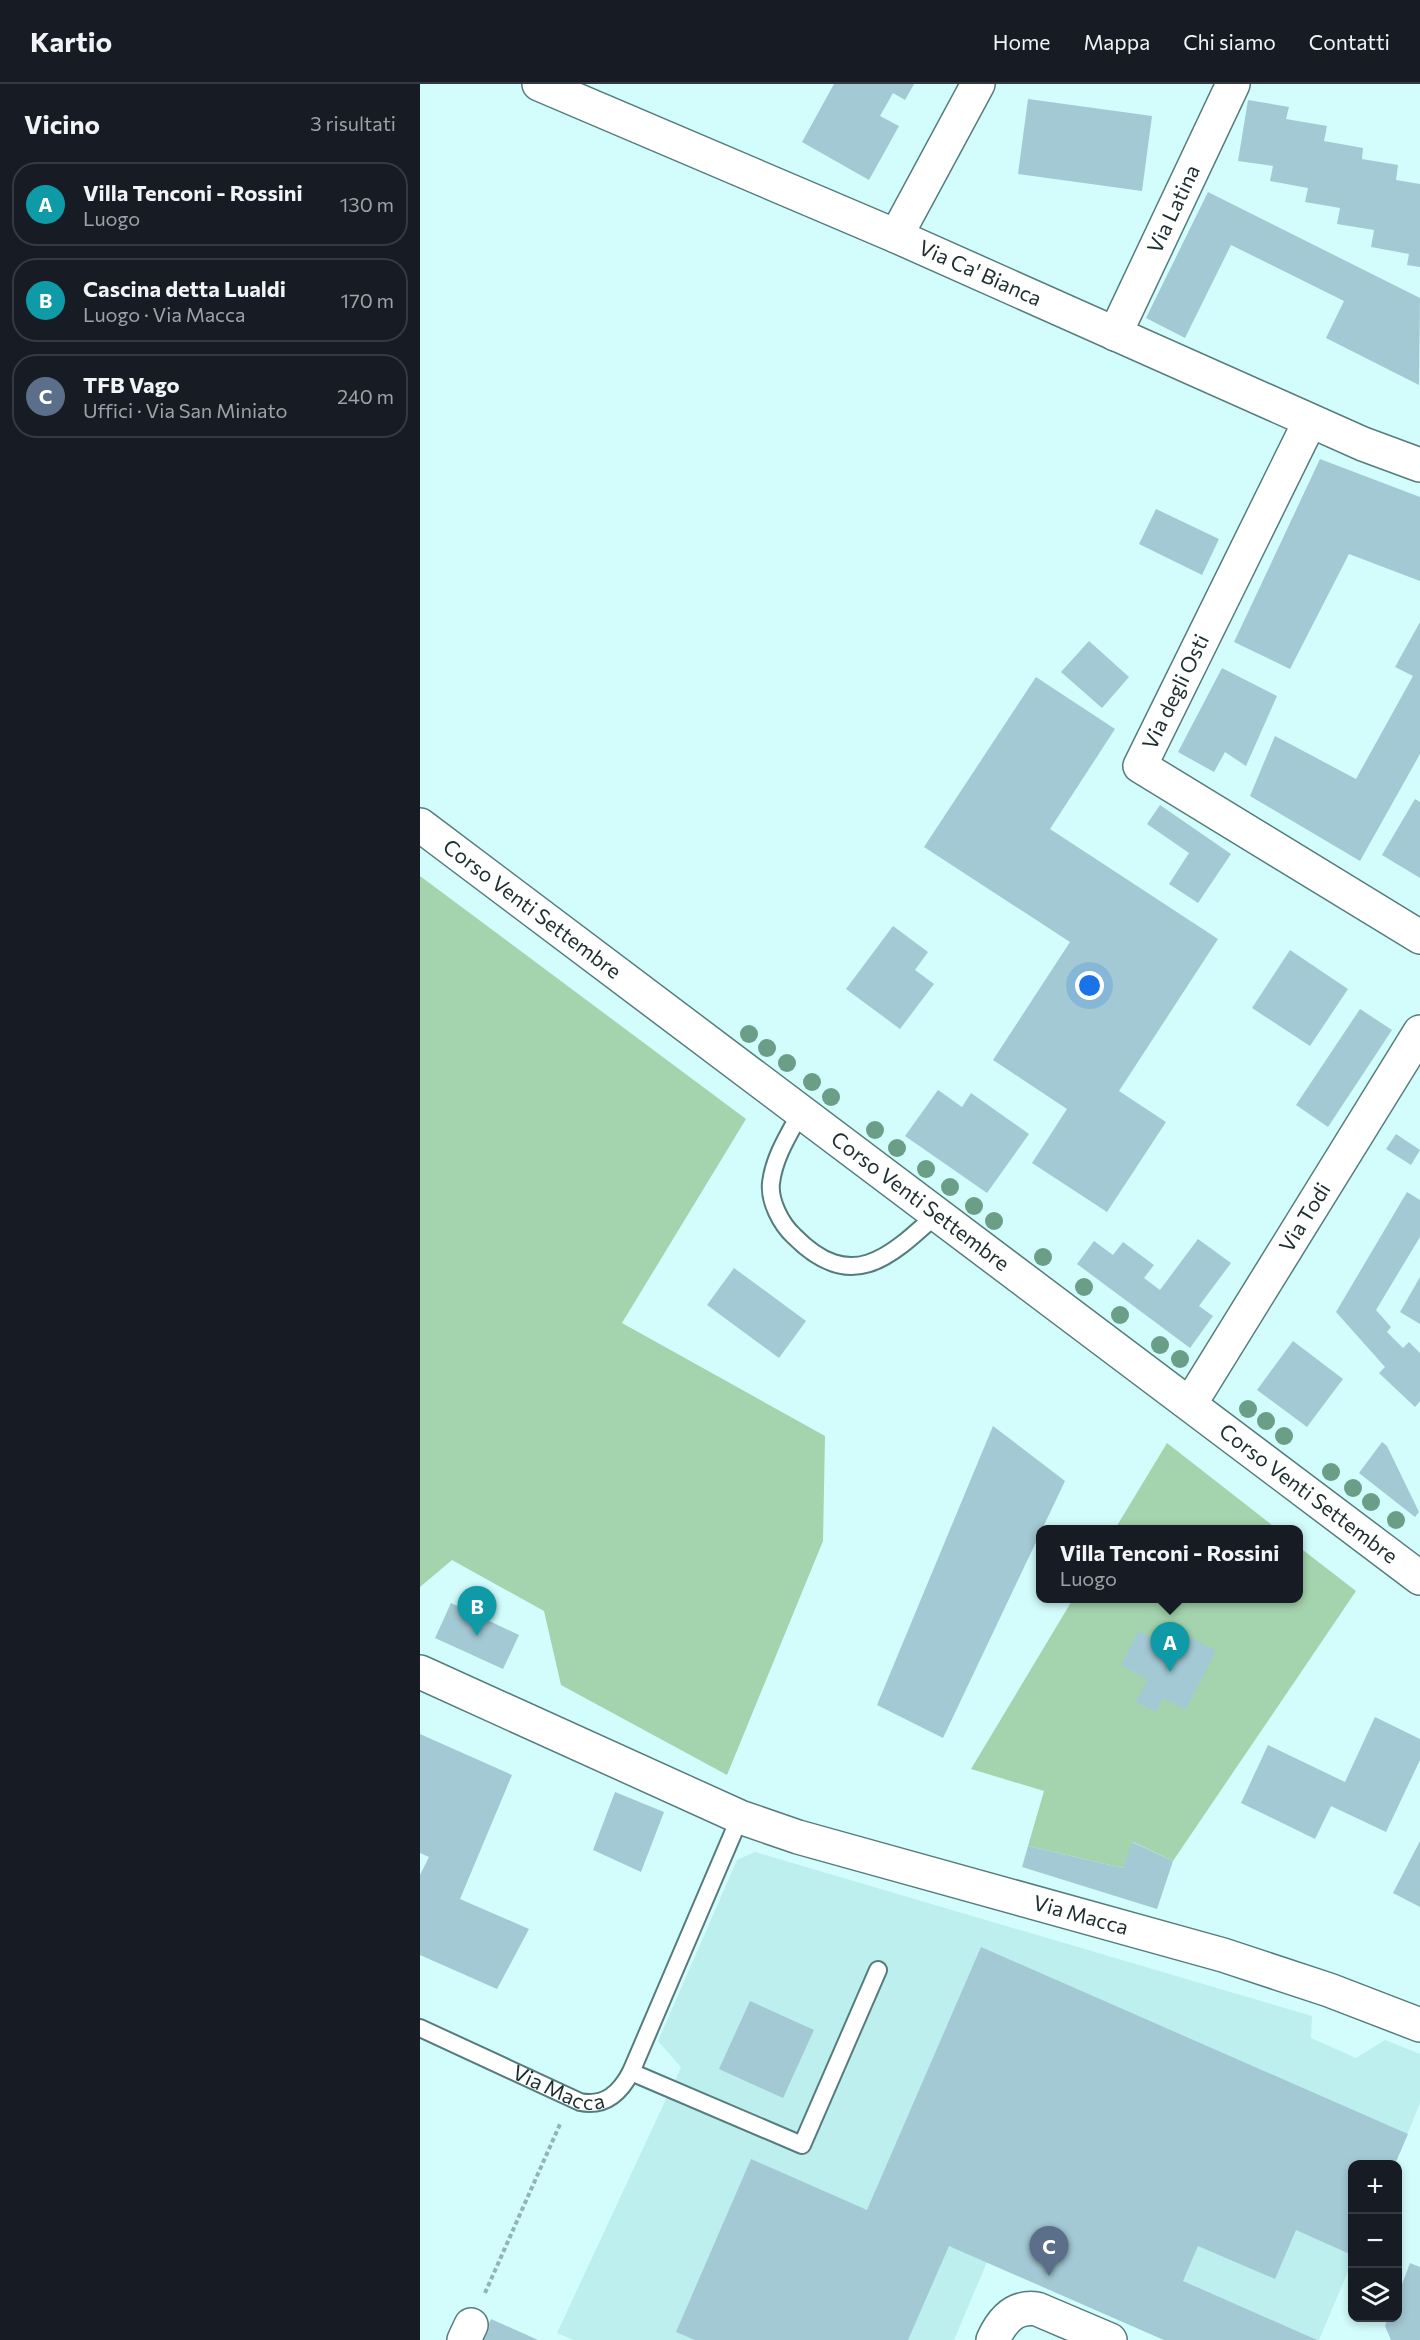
<!DOCTYPE html>
<html lang="it">
<head>
<meta charset="utf-8">
<style>
  body { margin:0; font-family:Commissioner,sans-serif; background:#242831; color:#f1f3f6 }
  .controls { position:absolute; right:18px; bottom:18px; display:grid; overflow:hidden; border-radius:12px; box-shadow:0 3px 9px #0003 }
  .controls button { width:54px; height:54px; display:grid; place-items:center; padding:0; border:0; border-bottom:2px solid #363941; background:#171b24; color:#f1f3f6; font:30px sans-serif }
  .you { position:absolute; left:670px; top:902px; width:21px; height:21px; margin:-15px; border:4px solid #fff; border-radius:50%; background:#1a73e8; box-shadow:0 0 0 9px #1a73e833 }
  .badge { display:grid; place-items:center; width:39px; height:39px; border-radius:50%; background:#bda2d9; color:#fff; font-size:20px; font-weight:700 }
  .pin { position:absolute; translate:-50% -50px; filter:drop-shadow(0 2px 3px #0008) }
  .pin::after { content:''; position:absolute; top:32px; width:21px; height:18px; background:inherit; clip-path:polygon(0 0,100% 0,50% 100%) }
  .popup { position:absolute; left:616px; top:1441px; width:267px; height:78px; box-sizing:border-box; display:grid; place-content:center; border-radius:12px; background:#171b24; filter:drop-shadow(0 2px 4px #0005); font-size:20px; white-space:nowrap; color:#9ea1a6 }
  .popup b { font-size:22px; color:#f1f3f6 }
  .popup::after { content:''; position:absolute; left:50%; top:100%; margin-left:-12px; border:12px solid transparent; border-top-color:#171b24 }
  .list { margin:0; padding:0; list-style:none }
  h2 { display:flex; justify-content:space-between; align-items:center; height:78px; margin:0; padding:0 24px; font-size:26px }
  h2 small { font-size:20px; font-weight:400; color:#9ea1a6 }
  .list li { display:grid; grid-template-columns:39px 1fr auto; gap:18px; align-items:center; box-sizing:border-box; height:84px; margin:0 12px 12px; padding:0 12px; border:2px solid #363941; border-radius:24px }
  .list b { display:block; font-size:22px; white-space:nowrap }
  .list p { margin:0; font-size:20px; white-space:nowrap; color:#9ea1a6 }
  .list em { font-size:20px; font-style:normal; color:#9ea1a6 }
  .icon { flex:none; width:33px; height:33px; fill:none; stroke:currentColor; stroke-width:2; stroke-linecap:round; stroke-linejoin:round }
  .map { position:relative; flex:none; width:1000px; height:2256px; overflow:hidden }
  header { display:flex; align-items:center; gap:36px; box-sizing:border-box; height:84px; padding:0 30px; background:#171b24; border-bottom:2px solid #363941 }
  header strong { font-size:28px }
  nav { display:flex; gap:33px; margin-inline-start:auto; font-size:21px }
  main { display:flex }
  aside { flex:1; background:#171b24 }
  .map>svg:first-child { display:block }
  .built { fill:#bcefee }
  .green { fill:#a3d4ad }
  .building { fill:#a3c9d4 }
  .lines { fill:none; stroke-linecap:round; stroke-linejoin:round }
  .lane-casing { stroke:#567d7c; stroke-width:20 }
  .street-casing { stroke:#567d7c; stroke-width:36 }
  .secondary-casing { stroke:#567d7c; stroke-width:36 }
  .path { stroke:#93b4b4; stroke-width:4; stroke-dasharray:4.5 3; stroke-linecap:butt }
  .lane { stroke:#fff; stroke-width:16 }
  .street { stroke:#fff; stroke-width:33 }
  .secondary { stroke:#fff; stroke-width:33 }
  .tree { fill:#6a9e87 }
  .labels { text-anchor:middle; stroke-width:6; stroke-linejoin:round; paint-order:stroke }
  .street-label { font-size:21px; fill:#1e2e2e; stroke:#fff }
</style>
</head>
<body>
<header>
<strong>Kartio</strong>
<nav><a>Home</a><a>Mappa</a><a>Chi siamo</a><a>Contatti</a></nav>
</header>
<main>
<aside>
<h2>Vicino<small>3 risultati</small></h2>
<ul class="list">
<li><span class="badge" style="background:#0f9aa8">A</span><div><b>Villa Tenconi - Rossini</b><p>Luogo</p></div><em>130 m</em></li>
<li><span class="badge" style="background:#0f9aa8">B</span><div><b>Cascina detta Lualdi</b><p>Luogo · Via Macca</p></div><em>170 m</em></li>
<li><span class="badge" style="background:#5c6f8a">C</span><div><b>TFB Vago</b><p>Uffici · Via San Miniato</p></div><em>240 m</em></li>
</ul>
</aside>
<div class="map">
<svg width="1000" height="2256" viewBox="0 0 1000 2256">
  <rect width="100%" height="100%" fill="#d2fdfc"/>
  <polygon class="built" points="335,1768 892,1932 891,1954 936,1974 965,1956 1000,1970 1000,2019 975,2080 932,2080 932,2178 899,2256 744,2256 567,2178 534,2256 153,2256 137,2249 261,1983 238,1957 317,1776"/>
  <g class="green">
    <polygon points="0,792 326,1035 202,1239 405,1352 403,1457 307,1691 141,1601 124,1527 32,1476 0,1503"/>
    <polygon points="747,1359 857,1445 695,1445"/>
    <polygon points="879,1463 936,1507 753,1777 713,1758 703,1784 608,1762 624,1707 551,1685 653,1515 879,1514"/>
  </g>
  <g class="building">
    <polygon points="414,0 494,0 485,16 473,9 460,32 479,42 449,96 382,58"/>
    <polygon points="608,15 732,32 722,107 598,90"/>
    <polygon points="828,16 869,23 866,35 907,42 904,57 943,64 942,75 978,81 976,96 1000,100 1000,183 987,181 989,170 951,163 954,146 917,140 920,124 885,118 888,104 850,97 853,82 818,77"/>
    <polygon points="788,108 1000,214 999,301 906,254 924,217 811,161 765,254 726,234"/>
    <polygon points="900,375 1000,413 1000,497 929,470 870,585 814,558"/>
    <polygon points="736,425 799,455 782,491 719,460"/>
    <polygon points="1000,538 1000,670 940,777 830,712 855,652 936,695 993,592 975,583"/>
    <polygon points="669,557 709,593 682,624 641,588"/>
    <polygon points="802,584 857,612 826,682 805,668 794,688 758,668"/>
    <polygon points="616,593 695,645 630,745 798,855 699,1007 746,1038 687,1128 612,1079 647,1025 573,976 650,858 504,763"/>
    <polygon points="995,715 1000,718 1000,794 962,771"/>
    <polygon points="740,721 811,770 778,819 749,800 769,769 727,740"/>
    <polygon points="473,842 508,868 495,886 514,900 480,945 426,905"/>
    <polygon points="870,866 928,905 890,962 832,924"/>
    <polygon points="940,925 972,946 908,1043 876,1021"/>
    <polygon points="518,1006 542,1023 551,1009 609,1050 567,1109 485,1052"/>
    <polygon points="976,1050 1000,1066 991,1081 966,1065"/>
    <polygon points="987,1108 1000,1116 1000,1153 956,1226 971,1243 967,1248 983,1264 989,1258 1000,1269 1000,1317 995,1323 959,1289 965,1283 916,1228"/>
    <polygon points="778,1155 811,1179 779,1222 793,1232 770,1264 657,1180 674,1157 693,1171 703,1158 734,1181 724,1194 740,1206"/>
    <polygon points="314,1184 386,1237 359,1274 287,1221"/>
    <polygon points="1000,1193 1000,1240 980,1228"/>
    <polygon points="873,1257 923,1295 887,1343 837,1306"/>
    <polygon points="573,1342 645,1397 523,1654 457,1621"/>
    <polygon points="962,1358 967,1362 999,1428 995,1433 939,1389"/>
    <polygon points="31,1519 99,1551 83,1585 15,1554"/>
    <polygon points="719,1547 763,1570 772,1554 796,1567 765,1626 743,1614 736,1628 716,1618 728,1595 701,1581"/>
    <polygon points="955,1633 1000,1655 1000,1676 966,1748 911,1722 895,1755 821,1719 848,1661 925,1698"/>
    <polygon points="0,1650 92,1691 40,1815 109,1845 77,1905 0,1871 0,1791 9,1773 0,1769"/>
    <polygon points="195,1708 244,1728 221,1788 173,1766"/>
    <polygon points="1000,1757 1000,1823 973,1809"/>
    <polygon points="712,1758 753,1777 737,1825 602,1783 608,1762 703,1784"/>
    <polygon points="561,1863 988,2050 975,2080 932,2080 932,2171 876,2146 855,2195 778,2162 763,2197 897,2256 744,2256 529,2162 488,2256 275,2256 256,2248 331,2075 447,2126"/>
    <polygon points="330,1917 394,1946 363,2014 299,1985"/>
    <polygon points="990,2179 1000,2183 1000,2256 971,2256 965,2242 968,2234 978,2234 978,2211"/>
    <polygon points="71,2235 118,2256 61,2256"/>
  </g>
  <g class="lines">
    <defs>
      <g id="lane">
        <path d="M381,1028C369,1050 354,1073 351,1099C349,1117 361,1140 374,1152C431,1210 469,1174 517,1130"/>
        <path id="s1" d="M0,1944L160,2018C185,2023 200,2009 211,1988L320,1733"/>
        <polyline points="211,1988 382,2061 458,1886"/>
      </g>
      <g id="street">
        <path id="s2" d="M119,0L476,152L943,360L1000,381"/>
        <polyline points="476,152 558,0"/>
        <path id="s3" d="M695,250L813,0"/>
        <polyline points="890,337 720,682 1000,853"/>
        <path id="s4" d="M770,1320L1000,948"/>
        <path id="s5" d="M0,1588L320,1733L378,1753L803,1871L909,1906L1000,1941"/>
        <polyline points="44,2256 51,2241"/>
        <path d="M573,2256C582,2236 594,2222 617,2225L690,2256"/>
      </g>
      <g id="secondary">
        <path id="s6" d="M0,741L1000,1494"/>
      </g>
    </defs>
    <use href="#lane" class="lane-casing"/>
    <use href="#street" class="street-casing"/>
    <use href="#secondary" class="secondary-casing"/>
    <polyline class="path" points="65,2209 141,2038"/>
    <use href="#lane" class="lane"/>
    <use href="#street" class="street"/>
    <use href="#secondary" class="secondary"/>
  </g>
  <g class="tree">
    <circle cx="329" cy="950" r="9"/>
    <circle cx="347" cy="964" r="9"/>
    <circle cx="367" cy="979" r="9"/>
    <circle cx="392" cy="998" r="9"/>
    <circle cx="411" cy="1013" r="9"/>
    <circle cx="455" cy="1046" r="9"/>
    <circle cx="477" cy="1064" r="9"/>
    <circle cx="506" cy="1085" r="9"/>
    <circle cx="530" cy="1103" r="9"/>
    <circle cx="554" cy="1122" r="9"/>
    <circle cx="574" cy="1137" r="9"/>
    <circle cx="623" cy="1173" r="9"/>
    <circle cx="664" cy="1203" r="9"/>
    <circle cx="700" cy="1231" r="9"/>
    <circle cx="740" cy="1261" r="9"/>
    <circle cx="760" cy="1275" r="9"/>
    <circle cx="828" cy="1325" r="9"/>
    <circle cx="846" cy="1337" r="9"/>
    <circle cx="864" cy="1352" r="9"/>
    <circle cx="911" cy="1388" r="9"/>
    <circle cx="933" cy="1404" r="9"/>
    <circle cx="951" cy="1418" r="9"/>
    <circle cx="976" cy="1436" r="9"/>
  </g>
  <g class="labels">
    <g class="street-label">
      <text dy="7" stroke="none"><textPath href="#s3" startOffset="138">Via Latina</textPath></text>
      <text dy="7" stroke="none"><textPath href="#s2" startOffset="480">Via Ca' Bianca</textPath></text>
      <text transform="translate(756 608) rotate(-64)" y="7">Via degli Osti</text>
      <text dy="7" stroke="none"><textPath href="#s6" startOffset="140">Corso Venti Settembre</textPath></text>
      <text dy="7" stroke="none"><textPath href="#s6" startOffset="626">Corso Venti Settembre</textPath></text>
      <text dy="7" stroke="none"><textPath href="#s4" startOffset="219">Via Todi</textPath></text>
      <text dy="7" stroke="none"><textPath href="#s6" startOffset="1112">Corso Venti Settembre</textPath></text>
      <text dy="7" stroke="none"><textPath href="#s5" startOffset="706">Via Macca</textPath></text>
      <text dy="7" stroke="none"><textPath href="#s1" startOffset="152">Via Macca</textPath></text>
    </g>
  </g>
</svg>
<div class="controls">
<button>+</button>
<button>−</button>
<button><svg class="icon" aria-label="layers" viewBox="0 0 24 24"><path d="M12 4l9 5-9 5-9-5zM3 14l9 5 9-5"/></svg></button>
</div>
<div class="you"></div>
<div class="pin badge" style="left:750px;top:1588px;background:#0f9aa8">A</div>
<div class="popup"><b>Villa Tenconi - Rossini</b>Luogo</div>
<div class="pin badge" style="left:57px;top:1552px;background:#0f9aa8">B</div>
<div class="pin badge" style="left:629px;top:2192px;background:#5c6f8a">C</div>
</div>
</main>
</body>
</html>
